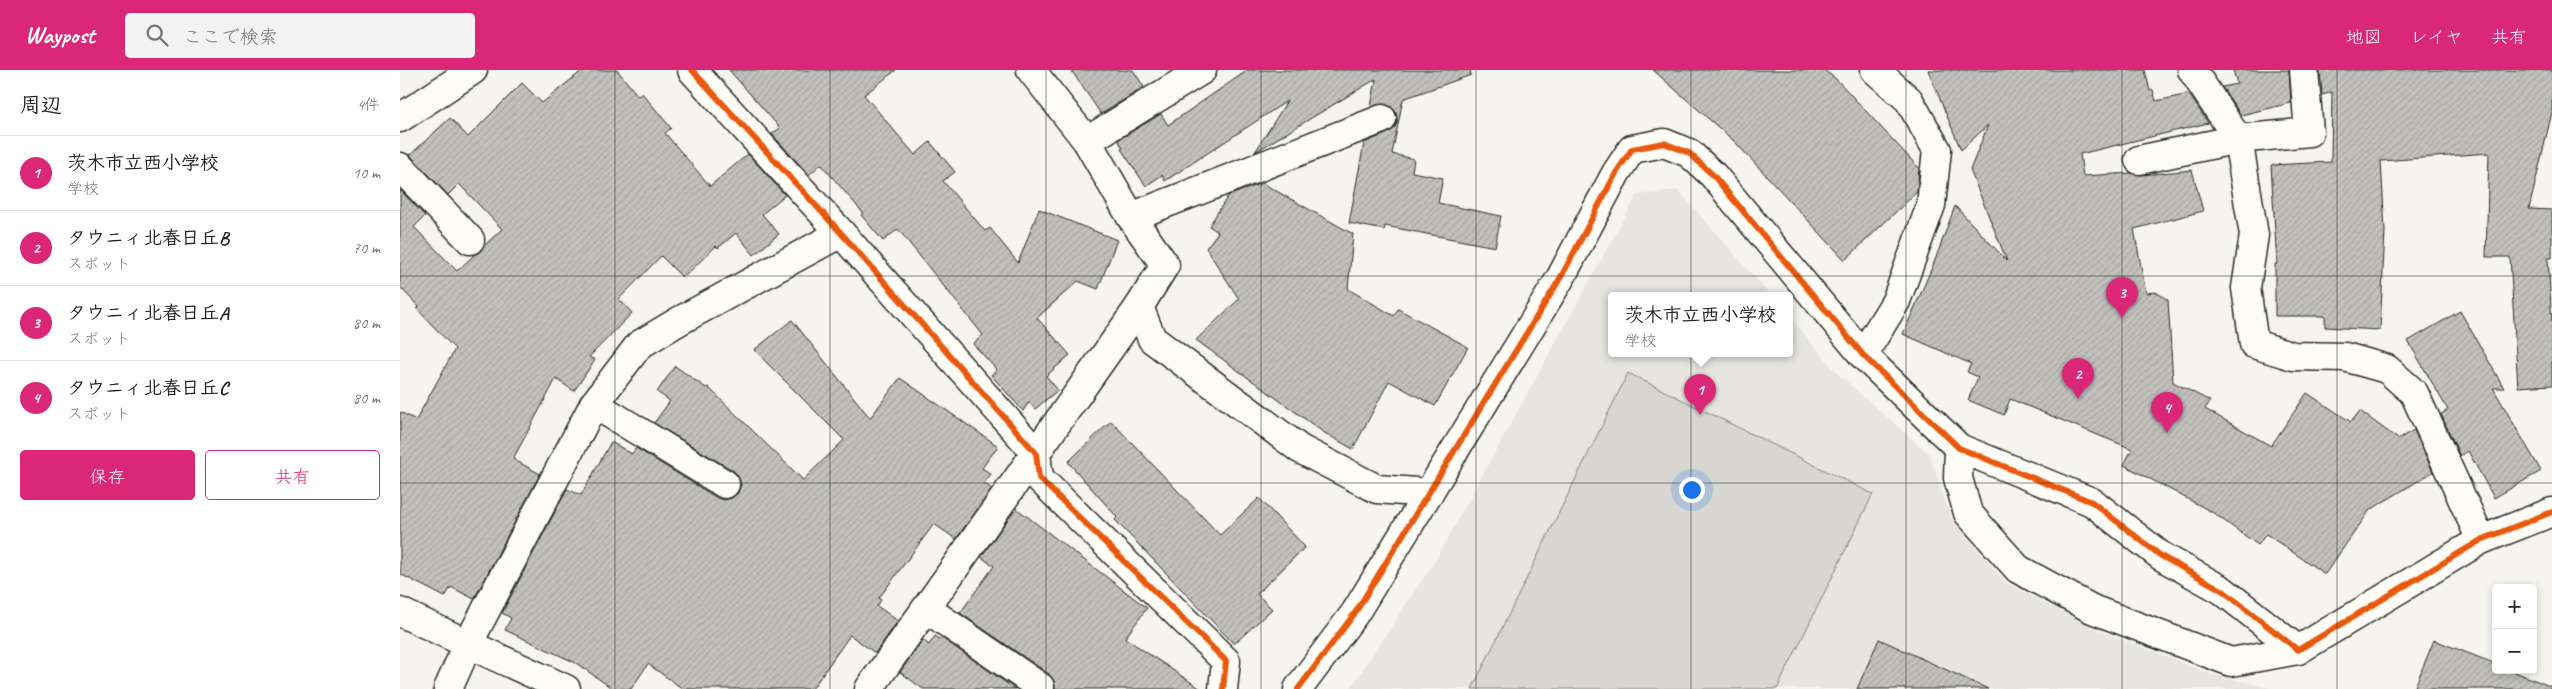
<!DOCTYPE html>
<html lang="ja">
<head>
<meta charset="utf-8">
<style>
  body { margin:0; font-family:Caveat,"Klee One",sans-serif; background:#f2f2f2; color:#222 }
  .controls { position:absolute; right:15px; bottom:15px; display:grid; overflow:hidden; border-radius:5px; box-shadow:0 2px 8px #0003 }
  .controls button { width:45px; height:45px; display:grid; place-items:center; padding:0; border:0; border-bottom:1px solid #e0e0e0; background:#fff; color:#222; font:25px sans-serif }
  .you { position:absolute; left:1291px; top:419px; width:18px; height:18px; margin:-12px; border:4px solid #fff; border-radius:50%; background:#1a73e8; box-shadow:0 0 0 8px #1a73e833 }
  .badge { display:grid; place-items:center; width:32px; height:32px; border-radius:50%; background:#db2777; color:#fff; font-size:16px; font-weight:700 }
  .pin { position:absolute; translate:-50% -41px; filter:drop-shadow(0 1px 2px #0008) }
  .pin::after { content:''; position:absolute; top:26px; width:18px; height:15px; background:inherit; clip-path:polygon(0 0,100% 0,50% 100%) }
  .popup { position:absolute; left:1208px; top:222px; width:185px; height:65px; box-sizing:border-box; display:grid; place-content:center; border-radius:5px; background:#fff; filter:drop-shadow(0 1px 4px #0005); font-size:16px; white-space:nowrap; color:#767676 }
  .popup b { font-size:19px; color:#222 }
  .popup::after { content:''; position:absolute; left:50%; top:100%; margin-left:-10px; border:10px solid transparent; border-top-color:#fff }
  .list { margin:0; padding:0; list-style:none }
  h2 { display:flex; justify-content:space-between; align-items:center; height:65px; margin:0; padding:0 20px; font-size:21px }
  h2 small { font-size:16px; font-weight:400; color:#767676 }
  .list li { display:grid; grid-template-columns:32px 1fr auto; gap:15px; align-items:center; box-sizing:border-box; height:75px; padding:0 20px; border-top:1px solid #e0e0e0 }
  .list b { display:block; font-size:19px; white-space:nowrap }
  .list p { margin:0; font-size:16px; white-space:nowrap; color:#767676 }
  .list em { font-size:16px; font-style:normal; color:#767676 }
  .actions { display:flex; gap:10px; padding:15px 20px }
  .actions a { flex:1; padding:11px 0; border:1px solid #db2777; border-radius:5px; text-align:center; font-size:18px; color:#db2777 }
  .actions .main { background:#db2777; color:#fff }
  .icon { flex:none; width:28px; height:28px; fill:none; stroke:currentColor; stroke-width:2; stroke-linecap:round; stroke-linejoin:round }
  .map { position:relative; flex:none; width:2152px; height:619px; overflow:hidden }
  header { display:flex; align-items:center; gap:30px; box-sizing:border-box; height:70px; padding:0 25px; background:#db2777; color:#fff }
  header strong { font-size:24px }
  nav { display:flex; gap:28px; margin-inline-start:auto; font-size:18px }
  .search { width:350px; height:45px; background:#f2f2f2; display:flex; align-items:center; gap:12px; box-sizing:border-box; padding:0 18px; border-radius:5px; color:#767676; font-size:19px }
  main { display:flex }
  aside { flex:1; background:#fff }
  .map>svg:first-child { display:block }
  .built { fill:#e6e5e0 }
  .garden { fill:#d7d6d2; stroke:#81807e }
  .building { fill:url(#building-hatch); stroke:#2b2b2b }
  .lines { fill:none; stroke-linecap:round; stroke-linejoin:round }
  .minor-casing { stroke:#2b2b2b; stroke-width:31 }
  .minor { stroke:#fdfcf7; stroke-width:28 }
  .cycleway-casing { stroke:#fdfcf7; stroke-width:9 }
  .cycleway { stroke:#e8590c; stroke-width:6 }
  .grid { fill:none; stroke:#2b2b2b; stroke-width:1; stroke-opacity:0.55 }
</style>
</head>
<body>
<header>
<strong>Waypost</strong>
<div class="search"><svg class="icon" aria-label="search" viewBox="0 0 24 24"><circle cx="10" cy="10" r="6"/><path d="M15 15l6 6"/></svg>ここで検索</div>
<nav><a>地図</a><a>レイヤ</a><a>共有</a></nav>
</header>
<main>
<aside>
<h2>周辺<small>4件</small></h2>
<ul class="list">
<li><span class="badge">1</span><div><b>茨木市立西小学校</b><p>学校</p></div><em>10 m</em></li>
<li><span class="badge">2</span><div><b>タウニィ北春日丘B</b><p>スポット</p></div><em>70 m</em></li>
<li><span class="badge">3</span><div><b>タウニィ北春日丘A</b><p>スポット</p></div><em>80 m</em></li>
<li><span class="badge">4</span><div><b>タウニィ北春日丘C</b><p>スポット</p></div><em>80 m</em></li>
</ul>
<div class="actions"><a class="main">保存</a><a>共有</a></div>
</aside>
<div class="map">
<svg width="2152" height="619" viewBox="0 0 2152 619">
  <defs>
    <pattern id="building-hatch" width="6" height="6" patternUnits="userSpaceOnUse" patternTransform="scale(1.25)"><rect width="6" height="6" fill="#c2c1be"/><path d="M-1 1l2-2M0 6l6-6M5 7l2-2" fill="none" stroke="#a7a6a3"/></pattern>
  </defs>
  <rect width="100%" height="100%" fill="#f5f4ef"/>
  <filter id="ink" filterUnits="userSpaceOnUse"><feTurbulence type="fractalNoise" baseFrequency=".02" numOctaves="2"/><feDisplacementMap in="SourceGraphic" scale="10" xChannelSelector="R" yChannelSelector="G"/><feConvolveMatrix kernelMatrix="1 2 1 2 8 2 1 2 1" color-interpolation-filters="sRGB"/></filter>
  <g filter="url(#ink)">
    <polygon class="built" points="1278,120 1371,226 1211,226 1211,284 1389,284 1389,247 1440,306 1529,384 1551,448 1606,513 1694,558 1811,604 1874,619 950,619 1036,489 1237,125"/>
    <polygon class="garden" points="1228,303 1473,424 1377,619 1072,619"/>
    <g class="building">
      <polygon points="183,0 217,0 238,26 242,23 271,58 265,63 310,116 348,84 385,125 362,144 379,164 354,185 336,163 318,178 316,176 283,208 261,186 219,229 232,243 189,287 195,290 174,321 156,309 113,389 140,404 74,529 51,517 45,527 0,504 0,342 16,350 55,279 17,239 19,237 0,217 0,120 25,146 14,157 57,201 102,159 59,114 48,125 10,85 50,48 68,67 122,13 142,33"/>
      <polygon points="329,0 496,0 464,25 515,85 530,72 555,102 543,111 585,161 590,158 618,193 639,139 717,170 698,219 678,211 637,248 670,285 646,306 658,320 635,339 629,332 623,341 591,305 597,300 573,274 583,265 498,159 483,171 461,145 463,143 421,94 409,105 372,64 380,58"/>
      <polygon points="671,0 733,0 744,17 701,44"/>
      <polygon points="848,0 1070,0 1071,5 1003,29 992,84 1014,89 1012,102 1043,108 1038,133 1101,146 1095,177 985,156 984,160 949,153 964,73 988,63 994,59 997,52 996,43 991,37 984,34 971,37 976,9 855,82 887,31 765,111 762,105 746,116 721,79 723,78 718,70 761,44 768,55"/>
      <polygon points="1253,0 1424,0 1436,9 1519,98 1517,122 1445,190 1335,72"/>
      <polygon points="1528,0 1745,0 1750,21 1753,20 1756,31 1789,24 1808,53 1680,84 1683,106 1732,103 1742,105 1792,100 1803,141 1734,159 1746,223 1756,222 1768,230 1773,312 1810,331 1805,339 1871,376 1907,323 1951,352 1960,341 1998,369 2014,360 2033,402 1970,440 1925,504 1866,464 1858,475 1812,442 1724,395 1732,379 1610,329 1604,345 1568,330 1578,307 1567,302 1571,294 1503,264 1534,193 1555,136 1607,191 1570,100 1588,55 1561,80"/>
      <polygon points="1833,0 1889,0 1891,33 1841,45 1822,17 1837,14"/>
      <polygon points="1920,0 2152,0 2152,42 2129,139 2152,140 2152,188 2148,188 2152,254 2152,315 2118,317 2110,187 2086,187 2089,83 1981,91 1985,161 1980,260 1925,257 1925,246 1875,246 1875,194 1877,194 1871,95 1931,92 1932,22 1922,25"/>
      <polygon points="862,113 953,164 948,219 994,246 998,239 1068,277 1035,336 989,311 953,379 923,362 796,270 839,229 806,178 818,162 809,156 828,126"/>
      <polygon points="2060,241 2104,318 2093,318 2141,401 2094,428 2068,381 2060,386 2041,344 2048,340 2008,271"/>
      <polygon points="392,250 470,348 500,308 598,376 582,398 591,404 584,413 592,419 556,469 534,454 479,528 481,530 477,536 498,551 475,583 450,565 412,619 283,619 248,594 231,619 213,619 176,593 105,560 111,548 102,543 167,419 181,425 211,372 232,384 236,378 317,428 324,430 332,428 338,423 341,414 338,406 334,401 254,353 270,331 257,322 275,296 306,318 308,317 403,410 444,370 354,280"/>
      <polygon points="711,351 820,465 859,428 905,477 857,524 872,539 834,574 715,450 717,447 668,392"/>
      <polygon points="616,438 747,538 725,568 801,619 655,619 654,611 649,604 560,543 594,496 581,487"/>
      <polygon points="535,566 541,570 542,568 615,619 523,619 500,602 523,570 529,575"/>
      <polygon points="1479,569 1588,619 1457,619"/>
      <polygon points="2034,570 2096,594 2096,600 2110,600 2152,617 2152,619 2014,619"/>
    </g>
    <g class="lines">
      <defs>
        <g id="minor">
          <polyline points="292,0 441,163 636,383 639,408 826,591 823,619"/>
          <polyline points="1792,0 1838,69 1854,165 1846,218 1854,274 1893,286 1945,287 1987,299 2014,323 2081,470"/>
          <polyline points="0,48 73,0"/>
          <polyline points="687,71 802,0"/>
          <polyline points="1739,90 1838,69 1909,62 1904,0"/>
          <polyline points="0,97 70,170"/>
          <polyline points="731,147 982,49"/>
          <polyline points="739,237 752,269 900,379 977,419 1029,423"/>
          <polyline points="1463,285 1496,231 1531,135 1537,80 1509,30 1475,0"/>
          <polyline points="194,334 325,414"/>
          <polyline points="1559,378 1558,408 1568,443 1618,499 1692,539 1831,592 1898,580"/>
          <polyline points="527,539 640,617"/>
          <polyline points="0,542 68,574 48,619"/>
          <polyline points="166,619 68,574 194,334 239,275 279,251 441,163"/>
          <polyline points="469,619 739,237 765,195 731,147 687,71 631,0"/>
          <polyline points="898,619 955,543 1161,207 1216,103 1232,79 1264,73 1289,83 1313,105 1463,285 1559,378 1692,432 1761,486 1822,520 1898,580 2081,470 2152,442"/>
        </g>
      </defs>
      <use href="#minor" class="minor-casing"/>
      <use href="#minor" class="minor"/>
      <defs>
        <g id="cycleway">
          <polyline points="292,0 441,163 636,383 639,408 826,591 823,619"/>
          <polyline points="898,619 955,543 1161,207 1216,103 1232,79 1264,73 1289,83 1313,105 1463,285 1559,378 1692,432 1761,486 1822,520 1898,580 2081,470 2152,442"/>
        </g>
      </defs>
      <use href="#cycleway" class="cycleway-casing"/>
      <use href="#cycleway" class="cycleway"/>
    </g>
  </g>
  <path class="grid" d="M215,0V619M430,0V619M646,0V619M861,0V619M1076,0V619M1291,0V619M1506,0V619M1722,0V619M1937,0V619M0,206H2152M0,413H2152"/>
</svg>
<div class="controls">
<button>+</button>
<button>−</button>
</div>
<div class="you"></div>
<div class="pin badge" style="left:1300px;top:345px">1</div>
<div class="popup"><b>茨木市立西小学校</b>学校</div>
<div class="pin badge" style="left:1678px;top:329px">2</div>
<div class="pin badge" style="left:1722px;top:248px">3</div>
<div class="pin badge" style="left:1767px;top:363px">4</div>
</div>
</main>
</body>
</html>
